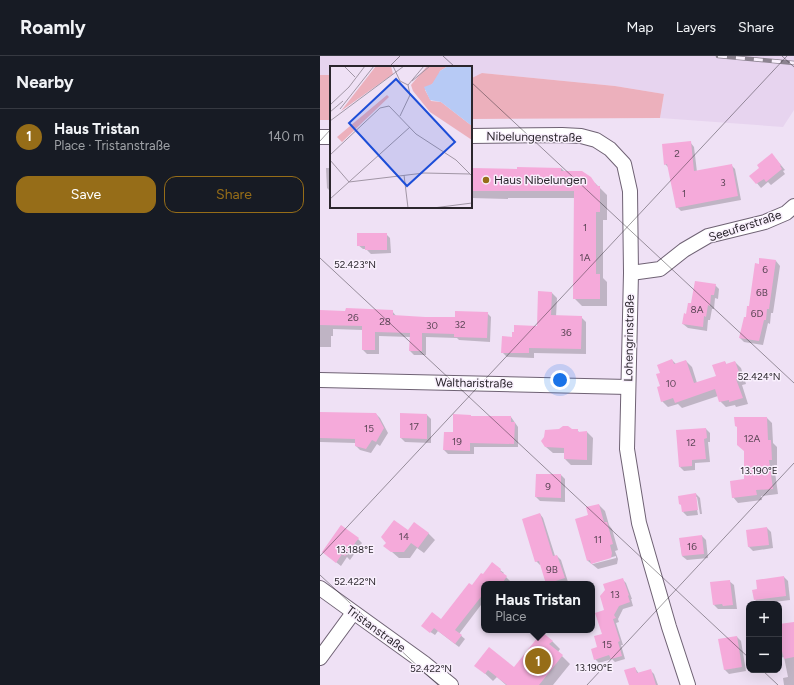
<!DOCTYPE html>
<html lang="en">
<head>
<meta charset="utf-8">
<style>
  body { margin:0; font-family:Figtree,sans-serif; background:#20242c; color:#f1f3f6 }
  .controls { position:absolute; right:12px; bottom:12px; display:grid; overflow:hidden; border-radius:8px; box-shadow:0 4px 16px #0002 }
  .controls button { width:36px; height:36px; display:grid; place-items:center; padding:0; border:0; border-bottom:1px solid #363941; background:#171b24; color:#f1f3f6; font:20px sans-serif }
  .you { position:absolute; left:240px; top:324px; width:14px; height:14px; margin:-10px; border:3px solid #fff; border-radius:50%; background:#1a73e8; box-shadow:0 0 0 6px #1a73e833 }
  .badge { display:grid; place-items:center; width:26px; height:26px; border-radius:50%; background:#966d18; color:#fff; font-size:13px; font-weight:700 }
  .pin { position:absolute; translate:-50% -50%; border:2px solid #fff; box-shadow:0 1px 4px #0006 }
  .popup { position:absolute; left:161px; top:525px; width:114px; height:52px; box-sizing:border-box; display:grid; place-content:center; border-radius:8px; background:#171b24; filter:drop-shadow(0 1px 3px #0005); font-size:13px; white-space:nowrap; color:#9ea1a6 }
  .popup b { font-size:15px; color:#f1f3f6 }
  .popup::after { content:''; position:absolute; left:50%; top:100%; margin-left:-8px; border:8px solid transparent; border-top-color:#171b24 }
  .list { margin:0; padding:0; list-style:none }
  h2 { display:flex; justify-content:space-between; align-items:center; height:52px; margin:0; padding:0 16px; font-size:17px }
  h2 small { font-size:13px; font-weight:400; color:#9ea1a6 }
  .list li { display:grid; grid-template-columns:26px 1fr auto; gap:12px; align-items:center; box-sizing:border-box; height:56px; padding:0 16px; border-top:1px solid #363941 }
  .list b { display:block; font-size:15px; white-space:nowrap }
  .list p { margin:0; font-size:13px; white-space:nowrap; color:#9ea1a6 }
  .list em { font-size:13px; font-style:normal; color:#9ea1a6 }
  .actions { display:flex; gap:8px; padding:12px 16px }
  .actions a { flex:1; padding:9px 0; border:1px solid #966d18; border-radius:12px; text-align:center; font-size:14px; color:#966d18 }
  .actions .main { background:#966d18; color:#fff }
  .map { position:relative; flex:none; width:474px; height:629px; overflow:hidden }
  header { display:flex; align-items:center; gap:24px; box-sizing:border-box; height:56px; padding:0 20px; background:#171b24; border-bottom:1px solid #363941 }
  header strong { font-size:19px }
  nav { display:flex; gap:22px; margin-inline-start:auto; font-size:14px }
  main { display:flex }
  aside { flex:1; background:#171b24 }
  .map>svg:first-child { display:block }
  .built { fill:#e7d4ef }
  .green { fill:#ecb0bc }
  .shadow { fill:#0003; fill-rule:evenodd }
  .building { fill:#f5aada }
  .lines { fill:none; stroke-linecap:round; stroke-linejoin:round }
  .minor-casing { stroke:#6f6274; stroke-width:16 }
  .minor { stroke:#fff; stroke-width:14 }
  .rail-casing { stroke:#8c8390; stroke-width:4.5 }
  .rail { stroke:#f9f0fd; stroke-width:3; stroke-dasharray:9; stroke-linecap:butt }
  .ticks { fill:none; stroke:#2b262d; stroke-width:1; stroke-opacity:0.45 }
  .poi-dot { fill:#966d18; stroke:#f9f0fd; stroke-width:1.5 }
  .labels { text-anchor:middle; stroke-width:3; stroke-linejoin:round; paint-order:stroke }
  .number-label { font-size:10px; fill:#5e4758 }
  .street-label { font-size:12px; fill:#2b262d; stroke:#f9f0fd }
  .poi-label { font-size:12px; fill:#2b262d; stroke:#f9f0fd; text-anchor:start }
  .inset-road { fill:none; stroke:#a196a5; stroke-width:1 }
  .view { fill:#1d4ed8; fill-opacity:0.15; stroke:#1d4ed8; stroke-width:2 }
  .inset-edge { fill:none; stroke:#2b262d; stroke-width:2 }
  .ticks-label { font-size:10px; text-anchor:middle; fill:#2b262d; stroke:#f9f0fd; stroke-width:3; stroke-linejoin:round; paint-order:stroke }
</style>
</head>
<body>
<header>
<strong>Roamly</strong>
<nav><a>Map</a><a>Layers</a><a>Share</a></nav>
</header>
<main>
<aside>
<h2>Nearby<small></small></h2>
<ul class="list">
<li><span class="badge">1</span><div><b>Haus Tristan</b><p>Place · Tristanstraße</p></div><em>140 m</em></li>
</ul>
<div class="actions"><a class="main">Save</a><a>Share</a></div>
</aside>
<div class="map">
<svg width="474" height="629" viewBox="0 0 474 629">
  <rect width="100%" height="100%" fill="#efe1f5"/>
  <polygon class="built" points="0,0 474,0 474,54 463,71 340,62 344,38 295,30 162,17 151,29 151,11 11,11 11,19 0,19"/>
  <g class="green">
    <polygon points="162,17 295,30 344,38 340,62 151,63 152,22"/>
    <rect x="0" y="19" width="11" height="45"/>
  </g>
  <g class="shadow">
    <polygon points="370,86 374,91 377,116 411,109 415,113 421,144 361,155 357,151 349,112 345,108"/>
    <polygon points="456,103 465,114 463,115 465,118 451,129 448,126 441,132 431,120"/>
    <polygon points="6,112 11,112 11,136 7,132"/>
    <polygon points="198,112 241,112 245,116 275,127 287,139 287,164 283,164 283,222 287,226 287,250 262,250 254,242 255,142 188,142 188,143 151,142 151,113 198,114"/>
    <polygon points="66,178 70,182 71,197 51,198 46,193 43,193 38,189"/>
    <polygon points="440,203 456,205 460,210 453,257 451,257 450,268 448,267 443,289 424,286 420,282 430,252"/>
    <polygon points="395,229 399,233 398,243 395,242 394,253 392,253 390,264 388,264 387,275 368,272 363,268 371,248"/>
    <polygon points="219,236 232,237 237,242 236,261 261,261 266,266 266,298 214,297 214,302 187,301 182,296 193,282 218,271"/>
    <polygon points="0,255 72,255 77,261 136,262 167,257 171,261 170,286 139,284 137,282 106,281 106,299 94,299 90,295 90,281 59,280 59,298 47,298 43,294 43,274 13,273 13,280 11,280 11,291 0,291"/>
    <polygon points="352,304 356,308 366,305 372,311 377,327 397,321 405,306 407,309 415,306 421,312 426,328 422,329 428,348 416,351 415,349 406,351 400,345 398,340 362,352 358,348 348,351 342,345 341,318"/>
    <polygon points="0,357 56,358 60,362 68,377 60,390 57,388 51,397 40,394 36,390 36,387 0,386"/>
    <polygon points="81,358 107,359 111,363 111,387 85,386 81,382"/>
    <polygon points="152,361 191,361 198,371 198,391 154,391 154,398 128,398 124,394 134,377"/>
    <polygon points="447,362 452,367 453,387 457,391 457,409 454,409 458,438 441,440 442,444 418,447 413,441 425,424"/>
    <polygon points="386,373 390,377 390,386 388,386 390,406 375,407 375,414 364,415 360,411"/>
    <polygon points="251,374 257,374 260,377 267,376 273,382 272,409 251,409 245,403 245,397 233,397 226,391"/>
    <polygon points="241,419 245,423 245,446 220,445 216,441"/>
    <polygon points="376,438 380,442 382,458 380,458 377,441 375,441 378,459 367,460 363,456"/>
    <path d="M279,449L285,455L289,469L292,473L298,494L295,495L298,503L297,508L278,513L268,505L257,464L269,459ZM296,500V502L273,508L271,507Z"/>
    <polygon points="220,458 223,462 235,500 237,500 241,504 248,526 240,528 228,528 221,508 220,509 216,505"/>
    <polygon points="447,472 451,476 453,492 433,495 429,491 427,475"/>
    <polygon points="89,476 108,477 115,484 104,497 97,492 90,502 79,502 65,490"/>
    <polygon points="382,480 386,484 388,502 367,504 362,500 360,483"/>
    <polygon points="38,483 42,487 30,504 27,501 21,510 3,496"/>
    <polygon points="180,514 184,517 183,518 190,525 188,528 164,528 164,545 139,578 145,583 139,591 118,575 115,579 106,573 121,564 163,520"/>
    <polygon points="464,521 468,525 470,544 439,548 435,544"/>
    <polygon points="302,523 306,527 312,543 311,543 313,550 303,553 298,563 299,566 296,567 303,589 301,589 305,603 295,606 292,603 279,607 275,603 283,578 286,554"/>
    <polygon points="409,525 414,529 417,553 398,553 394,549"/>
    <polygon points="474,567 474,629 464,629 463,622 468,621 464,601 460,602 459,601 459,582"/>
    <polygon points="417,581 421,585 426,615 409,618 405,614 399,584"/>
    <polygon points="232,585 240,593 238,596 250,608 233,629 186,629 177,621 173,625 156,609 194,612"/>
    <polygon points="315,612 319,618 330,614 334,618 338,629 310,629"/>
  </g>
  <g class="building">
    <polygon points="371,85 374,115 412,108 418,140 356,152 347,108 344,109 342,88"/>
    <polygon points="452,97 461,109 460,110 462,113 446,126 444,123 436,128 429,120 439,112 437,109"/>
    <polygon points="197,111 241,112 241,115 262,115 271,121 277,130 280,130 280,156 276,156 276,218 280,218 280,243 253,243 254,135 151,135 151,112 197,113"/>
    <polygon points="37,177 67,177 67,194 45,194 45,190 37,190"/>
    <polygon points="439,202 456,204 449,253 447,253 446,264 444,264 439,285 419,282 424,261 426,261 427,250 429,250 435,207 439,208"/>
    <polygon points="375,225 396,228 394,239 391,239 390,250 388,249 386,261 384,260 383,271 362,268 364,257 366,258 368,247 371,247"/>
    <polygon points="218,235 232,236 231,259 262,260 261,293 209,292 209,297 181,297 182,280 192,281 192,276 194,276 194,269 217,270"/>
    <polygon points="26,252 73,254 73,259 105,261 135,261 135,255 168,256 167,282 134,281 134,278 102,277 102,295 89,295 90,277 55,276 55,294 42,294 42,270 0,269 0,254 25,255"/>
    <polygon points="352,303 354,308 366,304 374,327 396,320 392,309 405,305 406,308 415,305 421,322 416,323 423,342 409,346 409,344 399,346 395,333 355,347 353,342 341,346 337,331 340,330 336,318 340,317 337,309"/>
    <polygon points="0,356 56,357 64,372 56,386 52,384 46,393 35,390 35,383 0,382"/>
    <polygon points="80,357 107,358 107,383 80,382"/>
    <polygon points="133,358 151,359 151,360 191,360 191,366 195,366 194,388 150,387 150,395 123,394 124,376 133,376"/>
    <polygon points="414,361 447,361 448,384 451,384 452,404 449,404 453,433 436,434 437,439 412,442 410,425 424,423 424,395 417,389 417,371 415,370"/>
    <polygon points="243,370 248,370 252,373 258,373 258,376 267,375 267,404 244,403 244,392 225,391 221,385 224,381 225,374 239,373"/>
    <polygon points="386,372 387,382 384,383 386,403 372,404 372,410 359,411 356,374"/>
    <polygon points="216,418 241,418 241,442 215,441"/>
    <polygon points="376,437 378,454 362,456 361,449 359,448 358,440"/>
    <polygon points="279,448 284,466 287,466 293,488 290,489 292,497 291,502 271,508 270,504 267,505 255,463 268,459 266,451"/>
    <polygon points="220,457 233,500 237,499 245,522 226,528 219,505 215,506 202,463"/>
    <polygon points="74,464 88,474 94,466 109,477 98,492 91,487 84,496 71,496 63,490 66,487 61,481"/>
    <polygon points="21,469 39,482 25,500 22,498 16,507 2,496"/>
    <polygon points="447,471 449,489 428,491 426,474"/>
    <polygon points="382,479 384,498 362,500 359,482"/>
    <polygon points="172,506 181,513 180,515 187,520 182,528 164,528 164,537 135,574 142,579 135,588 114,572 110,577 101,570 112,556 121,563 149,527 152,529 161,517 163,518"/>
    <polygon points="464,520 466,540 434,544 432,534 437,533 436,524"/>
    <polygon points="303,522 309,539 308,540 310,546 299,550 294,559 296,562 293,563 300,585 298,586 302,600 291,603 289,599 274,604 271,593 277,591 274,580 282,578 275,557 284,554 280,540 285,534 283,528"/>
    <polygon points="410,524 413,549 403,550 402,548 393,549 390,526"/>
    <polygon points="474,566 474,601 464,603 462,595 459,595 459,568"/>
    <polygon points="222,576 233,585 229,588 243,599 219,629 187,629 168,614 165,618 154,610 169,591 194,611"/>
    <polygon points="417,580 422,611 404,614 398,583"/>
    <polygon points="315,611 317,617 331,613 336,629 309,629 304,614"/>
  </g>
  <g class="lines">
    <defs>
      <g id="minor">
        <polyline points="151,80 242,79 261,80 276,84 290,93 304,108 310,135 311,217 307,393 319,467 349,571 368,629"/>
        <polyline points="0,81 11,81"/>
        <polyline points="311,217 340,213 364,194 388,180 445,166 466,157 474,150"/>
        <polyline points="0,324 308,331"/>
        <polyline points="0,532 104,607 131,629"/>
        <polyline points="0,602 33,557"/>
      </g>
    </defs>
    <use href="#minor" class="minor-casing"/>
    <use href="#minor" class="minor"/>
    <defs>
      <polyline id="rail" points="398,0 474,7"/>
    </defs>
    <use href="#rail" class="rail-casing"/>
    <use href="#rail" class="rail"/>
  </g>
  <path class="ticks" d="M123,0L135,11M462,0L474,11M69,11L80,0M151,26L474,327M0,85L11,73M0,202L429,602M0,500L467,0M0,519L118,629M442,614L458,629M267,629L474,407"/>
  <circle class="poi-dot" cx="166" cy="124" r="4"/>
  <g class="labels">
    <g class="number-label">
      <text x="357" y="101">2</text>
      <text x="403" y="130">3</text>
      <text x="364" y="141">1</text>
      <text x="265" y="175">1</text>
      <text x="265" y="205">1A</text>
      <text x="445" y="217">6</text>
      <text x="442" y="240">6B</text>
      <text x="377" y="257">8A</text>
      <text x="437" y="261">6D</text>
      <text x="33" y="265">26</text>
      <text x="65" y="269">28</text>
      <text x="140" y="272">32</text>
      <text x="112" y="273">30</text>
      <text x="246" y="280">36</text>
      <text x="351" y="331">10</text>
      <text x="94" y="374">17</text>
      <text x="49" y="376">15</text>
      <text x="432" y="386">12A</text>
      <text x="137" y="389">19</text>
      <text x="371" y="390">12</text>
      <text x="228" y="434">9</text>
      <text x="84" y="484">14</text>
      <text x="278" y="487">11</text>
      <text x="372" y="494">16</text>
      <text x="232" y="517">9B</text>
      <text x="295" y="542">13</text>
      <text x="287" y="592">15</text>
    </g>
    <g class="street-label">
      <text transform="translate(214 81) rotate(1)" y="4">Nibelungenstraße</text>
      <text transform="translate(425 170) rotate(-18)" y="4">Seeuferstraße</text>
      <text transform="translate(309 282) rotate(-89)" y="4">Lohengrinstraße</text>
      <text transform="translate(154 327) rotate(1)" y="4">Waltharistraße</text>
      <text transform="translate(56 573) rotate(36)" y="4">Tristanstraße</text>
    </g>
    <g class="poi-label">
      <text x="174" y="128">Haus Nibelungen</text>
    </g>
  </g>
  <g transform="translate(10 10)">
    <rect width="142" height="142" fill="#efe1f5"/>
    <path d="M46,0H61L63,8L11,45ZM97,0H118L110,5L107,14L95,24L101,35L111,36L142,60V74L100,46L83,25L81,19ZM57,29L59,31L12,76L7,71Z" fill="#ecb0bc"/>
    <path d="M118,0H142V60L111,36L100,34L94,21L102,18L110,5Z" fill="#b7caf5"/>
    <path class="inset-road" d="M14,0L25,11M63,0L70,15L78,19M82,15L100,0M78,19L94,0M0,39L19,21L35,0M10,43L44,0M0,46L13,35M70,50L80,29L78,19M0,55L74,0M0,89L50,42L59,40L86,68L126,94L142,110M0,94L19,116L94,107L140,108M74,109L78,142M0,133L80,61M103,142L142,137"/>
    <path class="view" d="M66,13L125,76L77,120L19,57Z"/>
    <rect width="142" height="142" class="inset-edge"/>
  </g>
  <g class="ticks-label">
    <text x="35" y="212">52.423°N</text>
    <text x="439" y="324">52.424°N</text>
    <text x="439" y="418">13.190°E</text>
    <text x="35" y="497">13.188°E</text>
    <text x="35" y="529">52.422°N</text>
    <text x="274" y="615">13.190°E</text>
    <text x="111" y="616">52.422°N</text>
  </g>
</svg>
<div class="controls">
<button>+</button>
<button>−</button>
</div>
<div class="you"></div>
<div class="pin badge" style="left:218px;top:605px">1</div>
<div class="popup"><b>Haus Tristan</b>Place</div>
</div>
</main>
</body>
</html>
